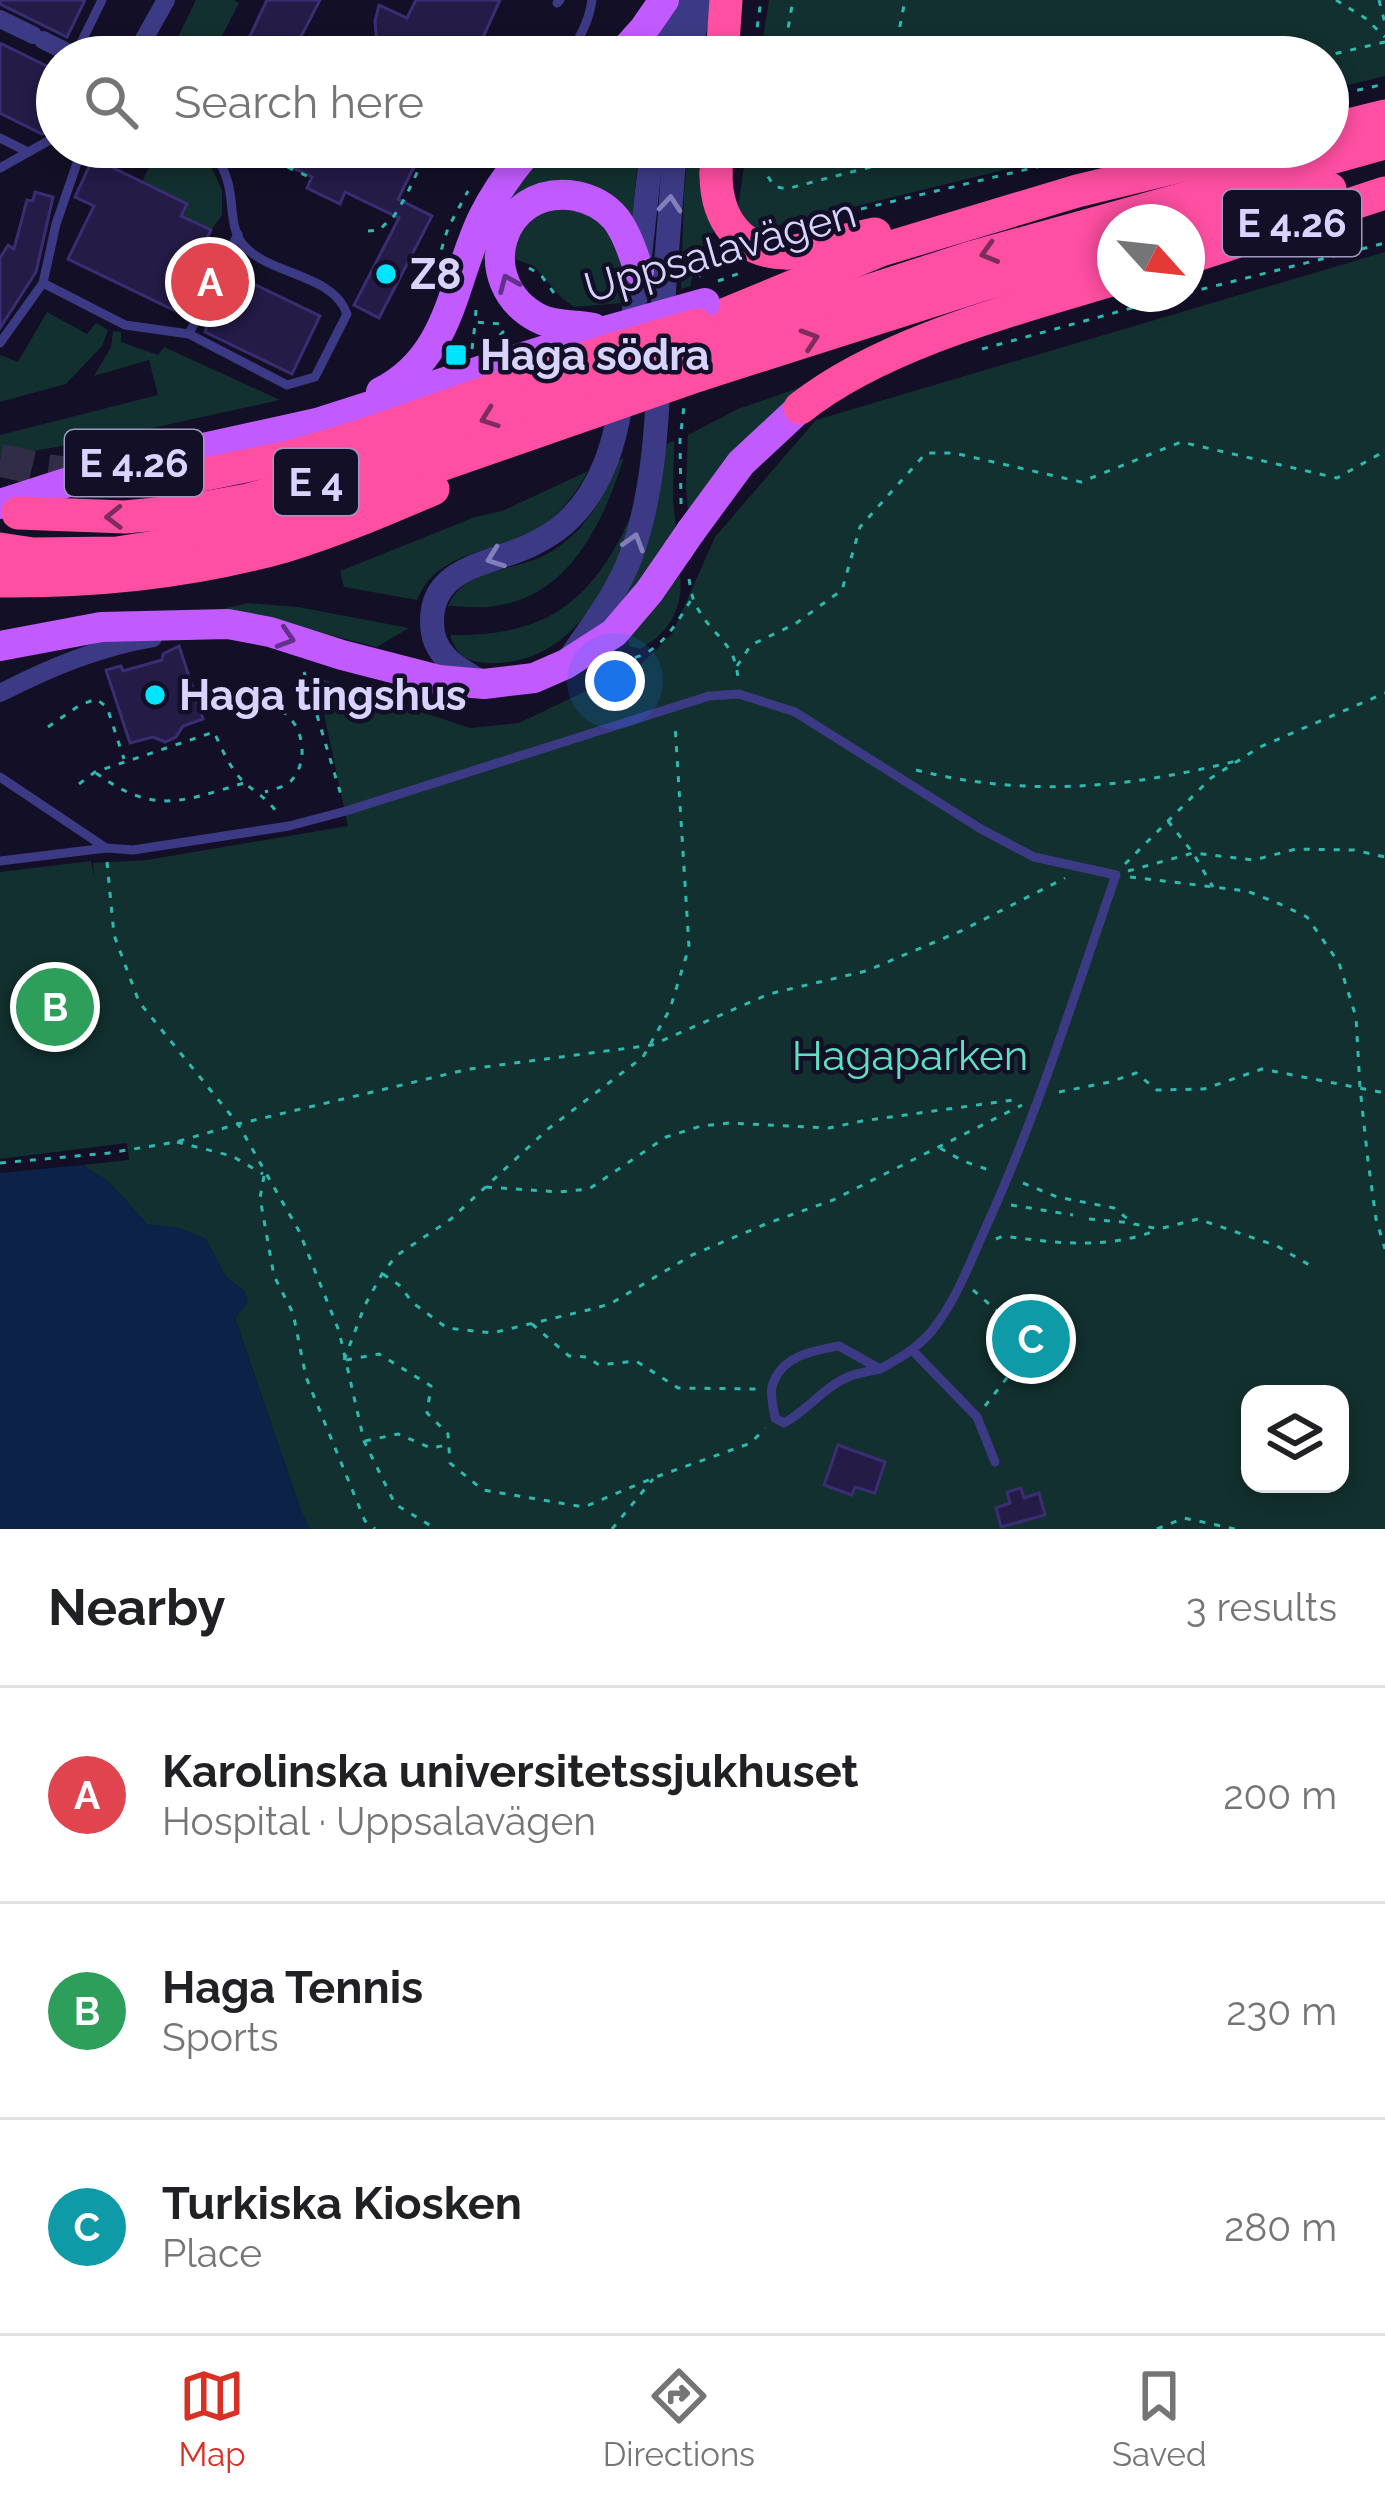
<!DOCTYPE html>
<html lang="en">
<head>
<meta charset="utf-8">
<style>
  body { margin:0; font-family:Raleway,sans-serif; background:#f2f2f2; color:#202124 }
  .controls { position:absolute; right:36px; bottom:36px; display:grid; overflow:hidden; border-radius:24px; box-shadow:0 6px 18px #0003 }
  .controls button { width:108px; height:108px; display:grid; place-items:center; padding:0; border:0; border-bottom:3px solid #e0e0e0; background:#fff; color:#202124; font:60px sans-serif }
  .compass { position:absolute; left:1097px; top:204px; width:108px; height:108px; border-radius:50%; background:#fff; box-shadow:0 6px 18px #0003; rotate:117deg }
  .you { position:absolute; left:615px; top:681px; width:42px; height:42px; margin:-30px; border:9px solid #fff; border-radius:50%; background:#1a73e8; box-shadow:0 0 0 18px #1a73e833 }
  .badge { display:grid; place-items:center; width:78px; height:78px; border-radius:50%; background:#d93025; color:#fff; font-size:39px; font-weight:700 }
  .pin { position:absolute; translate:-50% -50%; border:6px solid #fff; box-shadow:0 3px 12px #0006 }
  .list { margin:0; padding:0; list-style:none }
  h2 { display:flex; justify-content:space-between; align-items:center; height:156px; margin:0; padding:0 48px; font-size:51px }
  h2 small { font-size:39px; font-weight:400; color:#757577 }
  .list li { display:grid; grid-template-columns:78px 1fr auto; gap:36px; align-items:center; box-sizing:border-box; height:216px; padding:0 48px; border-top:3px solid #e0e0e0 }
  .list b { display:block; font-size:45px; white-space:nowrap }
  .list p { margin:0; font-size:39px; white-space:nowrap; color:#757577 }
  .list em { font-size:39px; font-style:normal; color:#757577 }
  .icon { flex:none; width:66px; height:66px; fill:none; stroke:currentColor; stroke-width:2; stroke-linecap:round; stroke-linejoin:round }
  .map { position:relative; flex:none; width:1385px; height:1529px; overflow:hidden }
  .search { position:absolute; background:#fff; box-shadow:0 6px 18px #0003; left:36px; right:36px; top:36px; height:132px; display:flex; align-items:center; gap:30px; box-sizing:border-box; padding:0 42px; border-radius:66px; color:#757577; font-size:45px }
  .sheet { height:804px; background:#fff }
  nav { display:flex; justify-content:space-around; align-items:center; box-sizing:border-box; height:168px; border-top:3px solid #e0e0e0; background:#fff; font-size:33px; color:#757577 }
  nav a { display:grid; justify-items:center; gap:6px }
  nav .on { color:#d93025 }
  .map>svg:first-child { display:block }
  .green { fill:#12302f; fill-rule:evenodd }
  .water { fill:#0c2248 }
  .building { fill:#241b47; stroke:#3b2d73; stroke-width:3 }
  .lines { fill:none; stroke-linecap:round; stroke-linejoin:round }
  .motorway-tunnel { stroke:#312d47; stroke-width:33; stroke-dasharray:33 16; stroke-linecap:butt }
  .path { stroke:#2fb8b0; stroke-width:3; stroke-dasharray:6 9; stroke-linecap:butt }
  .service { stroke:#3d3a85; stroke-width:9 }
  .minor { stroke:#3d3a85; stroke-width:18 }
  .tertiary { stroke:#3d3a85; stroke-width:24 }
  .primary { stroke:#c25bff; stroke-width:30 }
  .motorway { stroke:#ff4fa3; stroke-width:33 }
  .primary-bridge { stroke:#c25bff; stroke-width:30 }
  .motorway-bridge { stroke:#ff4fa3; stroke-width:33 }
  .oneway { stroke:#837fbc }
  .oneway2 { stroke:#7d2c5e }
  .oneway3 { stroke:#623188 }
  .poi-dot { fill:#00e5ff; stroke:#130f26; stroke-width:4.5 }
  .labels { text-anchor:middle; stroke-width:9; stroke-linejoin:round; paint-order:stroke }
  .shield { fill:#130f26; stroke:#9e99be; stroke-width:3 }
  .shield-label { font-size:39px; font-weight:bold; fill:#d9d4ff }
  .street-label { font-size:42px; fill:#d9d4ff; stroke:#130f26 }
  .poi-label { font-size:42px; font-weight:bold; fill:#d9d4ff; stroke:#130f26; text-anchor:start }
  .park-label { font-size:42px; fill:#5fe0c0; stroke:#130f26 }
</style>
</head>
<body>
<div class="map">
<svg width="1385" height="1529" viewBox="0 0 1385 1529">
  <rect width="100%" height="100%" fill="#130f26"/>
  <g class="green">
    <polygon points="196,0 234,0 239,3 211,57 171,57 169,55"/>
    <polygon points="769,0 1385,0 1385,76 1328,90 1328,57 760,57"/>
    <polygon points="147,147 202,147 222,190 222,215 211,230 181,216 187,203 142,182 153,159 144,153"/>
    <polygon points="548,147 639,147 631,231 562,185 489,258 479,261 489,228 538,157"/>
    <polygon points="689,147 710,147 717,226 699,252 690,286 681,289 684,190"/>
    <polygon points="747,147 1097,147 751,232 737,214"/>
    <polygon points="559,202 607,224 622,268 622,303 574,307 562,298 534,266 509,257 516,228"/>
    <path d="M1385,252V1529H310L301,1511L235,1318L245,1292L226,1277L206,1239L179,1228L147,1224L109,1182L82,1165L129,1160L127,1143L0,1159V872L91,861L94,877L93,863L147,860L348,826L316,677L470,728L519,723L640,665L672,634L715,537L816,420ZM1250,1394H1340V1484H1250Z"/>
    <polygon points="47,312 87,334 96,323 108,330 102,346 66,384 0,402 0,355 18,362"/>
    <polygon points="113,331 121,332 121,342 158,355 164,347 280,400 107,438 0,457 0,435 158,395 149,360 94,376 111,347"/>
    <polygon points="813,383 688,512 686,487 688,435 738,409"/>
    <polygon points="674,441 673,499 676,531 646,578 609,614 666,444"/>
    <path d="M624,458C603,522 570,596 495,606C480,609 463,606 448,606C463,569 514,571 545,555C582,536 605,498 619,460Z"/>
    <path d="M588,471C573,499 551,526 520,538C481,553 435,556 417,600L344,587L340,571L475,517L502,511Z"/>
    <path d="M634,509C630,526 628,548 620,564C616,572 610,580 605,588C577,630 547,663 492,663C469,663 457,657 450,635C550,637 595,599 634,509Z"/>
    <path d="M680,575C684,608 668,634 640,649L629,646L628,634Z"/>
    <polygon points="248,603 298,607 409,628 377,647 227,609 218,610"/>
  </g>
  <polygon class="water" points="82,1165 109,1182 147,1224 179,1228 206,1239 226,1277 245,1292 248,1302 235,1319 301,1511 310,1529 0,1529 0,1173"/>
  <g class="building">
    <polygon points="0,0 85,0 67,37 0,4"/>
    <polygon points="267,0 320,0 297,44 326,57 240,57"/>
    <polygon points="416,0 500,0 474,57 383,57 377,44 375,21 379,5 407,18"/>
    <polygon points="0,43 57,71 54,93 57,105 53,114 57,122 54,128 42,134 0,113"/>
    <polygon points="286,147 424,147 398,199 432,216 379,318 354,305 399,218 345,192 340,204 307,188 312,177 279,161"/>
    <polygon points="93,158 187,204 181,216 211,230 188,277 204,284 188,317 68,259 94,206 75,197"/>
    <polygon points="35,192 53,197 36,272 0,328 0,258 8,245 14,249 27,200 33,201"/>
    <polygon points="233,274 320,316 292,374 205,332 207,326 204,324 220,292 223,294"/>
    <polygon points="179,646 203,719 183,726 176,737 165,742 153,737 130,743 106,670 121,666 123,671 162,660 163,654"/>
    <polygon points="1017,1317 1024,1323 1036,1326 1044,1323 1050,1341 1041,1344 1033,1352 1031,1361 1013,1356 1015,1349 1012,1337 1005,1331"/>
    <polygon points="838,1445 885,1462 875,1493 855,1487 852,1495 824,1485"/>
    <polygon points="1021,1488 1024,1498 1039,1493 1045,1515 1001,1527 996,1508 1010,1503 1007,1492"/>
  </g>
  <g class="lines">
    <polyline class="motorway-tunnel" points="0,460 48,471 98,477"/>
    <g class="path">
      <polyline points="1336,0 1365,18 1385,37"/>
      <polyline points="1379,0 1385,23"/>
      <polyline points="753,57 761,0"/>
      <polyline points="783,57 793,0"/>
      <polyline points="900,57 900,26 905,0"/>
      <polyline points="1321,57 1385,42"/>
      <polyline points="1328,97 1385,84"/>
      <polyline points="770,147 767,175 774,186 786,189 947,147"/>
      <polyline points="274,161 309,177 307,181 309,182"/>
      <polyline points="861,209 1120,147"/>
      <polyline points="368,231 379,230 394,216 405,198 425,156"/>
      <polyline points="441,262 438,261 448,228 468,191"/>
      <polyline points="529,268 541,275 559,300"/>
      <polyline points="699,277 704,259 711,248"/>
      <polyline points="718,281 743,272"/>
      <polyline points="1187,293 1385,243"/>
      <polyline points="476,310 475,322 501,324 503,332 497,338"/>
      <polyline points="472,349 475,324"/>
      <polyline points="982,349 1183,294"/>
      <polyline points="681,504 680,440 684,406"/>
      <path d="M689,579C691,590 692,600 698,609C714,638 736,642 738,680"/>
      <path d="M620,659C655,661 675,626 691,600"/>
      <polyline points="737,666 751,645 795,624 842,590 860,527 926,453 954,453 1081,482 1181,442 1337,478 1385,451"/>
      <polyline points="304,672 341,795"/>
      <path d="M237,706C250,706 263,704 275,708C303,718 311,760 291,781C285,787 274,789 265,792"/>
      <polyline points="48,727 80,705 96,699 107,707 124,759"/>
      <path d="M916,770C1027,798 1130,788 1240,760"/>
      <path d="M96,773C153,815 181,802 244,783"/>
      <path d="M79,784L95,772L214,732C222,749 231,771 246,784C259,795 265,797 276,811"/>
      <polyline points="1168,821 1193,853 1213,887"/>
      <polyline points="107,862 114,935 139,1002 238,1124 299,1231 339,1331 364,1441 395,1504 436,1529"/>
      <polyline points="1125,864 1211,778 1260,747 1385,693"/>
      <polyline points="1128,871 1193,853 1254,860 1296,849 1354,850 1385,857"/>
      <polyline points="1130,877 1247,891 1280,904 1307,917 1339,963 1356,1017 1360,1088 1368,1161 1376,1219 1385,1249"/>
      <polyline points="1059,1092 1110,1082 1136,1073 1157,1090 1204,1089 1262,1069 1385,1093"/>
      <polyline points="177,1142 232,1156 263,1174"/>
      <polyline points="940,1148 963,1161 992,1171"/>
      <polyline points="0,1163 109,1153 176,1142 238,1124 469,1069 652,1045 769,994 866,971 961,931 1065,878"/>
      <polyline points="264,1176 260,1198 274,1276 293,1313 306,1377 365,1521 375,1529"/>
      <polyline points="1023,1183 1057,1197 1114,1208 1134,1224 1159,1229 1198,1219 1277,1246 1311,1266"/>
      <polyline points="486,1187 559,1192 589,1189 666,1137 701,1126 730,1123 829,1128 862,1121 1020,1099"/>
      <polyline points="1011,1205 1073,1215"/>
      <polyline points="1089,1219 1132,1223"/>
      <path d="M996,1239L1003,1236C1056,1243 1107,1250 1157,1230"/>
      <polyline points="383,1274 399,1285 413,1303 447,1328 492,1333 588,1310 610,1304 692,1255 768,1223 833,1200 1022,1105"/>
      <polyline points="973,1290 1011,1323"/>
      <polyline points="532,1324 569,1356 587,1357 599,1365 636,1361 678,1388 757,1389"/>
      <polyline points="344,1360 365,1305 382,1274 396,1256 451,1219 548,1129 643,1057 670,1009 689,947 675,725"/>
      <polyline points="346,1360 379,1354 431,1386 427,1413 448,1434 450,1463 483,1490 584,1507 653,1478 751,1443 765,1428"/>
      <polyline points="985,1406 1020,1361"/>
      <polyline points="365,1441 398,1434 431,1448 447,1445"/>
      <polyline points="612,1529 653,1479"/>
      <polyline points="1157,1529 1184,1518 1235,1529"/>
    </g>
    <g class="service">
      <polyline points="557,3 560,0"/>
      <polyline points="75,55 102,0"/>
      <path d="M565,57C579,42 589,21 592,0"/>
      <polyline points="0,138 28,152"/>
      <path d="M79,147L77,163L56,224L43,283L125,325L189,334L287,385L315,377L347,314C333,274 273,276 245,247C229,230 234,204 228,183C225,171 218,159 214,147"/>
      <polyline points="460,156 469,147"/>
      <polyline points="0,168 57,136"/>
      <polyline points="189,334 238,234"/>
      <polyline points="0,343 43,283"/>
      <polyline points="0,777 106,848"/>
      <path d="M0,861L106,848L133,850L289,826L346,811L709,696L739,694L795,712L981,829L1034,857L1116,875C1075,993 1038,1113 986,1227C970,1262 956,1301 931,1332C916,1349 900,1358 880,1369L839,1346C812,1351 780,1356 772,1387C770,1396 774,1410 775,1418L784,1423C808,1410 825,1386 850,1376C859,1373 870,1371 880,1369"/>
      <polyline points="913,1351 977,1417 995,1462"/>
    </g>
    <g class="minor">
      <polyline points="0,19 33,35"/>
      <polyline points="43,40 77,57"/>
      <polyline points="127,57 139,48 166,0"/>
      <path d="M0,693C49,668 99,647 153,638"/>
    </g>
    <g class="tertiary">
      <polyline points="666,57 678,0"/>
      <polyline points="689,57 701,0"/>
      <polyline points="661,330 675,147"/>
      <polyline points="631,338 652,147"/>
      <path d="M570,658C592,625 619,591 632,553C652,497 656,436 659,377"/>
      <path d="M481,682C456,667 432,655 432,622C431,565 494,564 533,544C543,539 556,531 564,524C603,490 616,439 623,391"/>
    </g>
    <g class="primary">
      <polyline points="619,57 644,29 664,0"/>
      <path d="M593,328C575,324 555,327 538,318C471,283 498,183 576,196C591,199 606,207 616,219C627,234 633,253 639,271"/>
      <path d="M381,392C452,356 452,281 483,217C496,191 512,169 531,147"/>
      <polyline points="0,504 112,468 317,423 605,331"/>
      <polyline points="691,531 741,463 800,408"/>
      <polyline points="0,646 101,627 228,624 270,632 342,655 439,680 484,684 534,678 566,664 614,633 649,592 678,550"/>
    </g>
    <g class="motorway">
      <polyline points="722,57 726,0"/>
      <polyline points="1328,130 1385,116"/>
      <polyline points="716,174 717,147"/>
      <polyline points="1187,226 1330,189"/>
      <polyline points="787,253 875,234"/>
      <polyline points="1187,258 1385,193"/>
      <polyline points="704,323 881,250 1077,191 1259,147"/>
      <polyline points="702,345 970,258 1385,143"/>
      <polyline points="699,375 978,286 1115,247"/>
      <path d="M800,408C882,343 1014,309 1115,279"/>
      <polyline points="124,479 181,479 290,457 361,436 603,352"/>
      <polyline points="18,513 125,517 188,511 248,500 316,481 599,380"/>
      <polyline points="0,549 33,554 117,553 245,533 593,412"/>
      <path d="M0,581C95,582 193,572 285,546C335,531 384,510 433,489"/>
    </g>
    <g class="primary-bridge">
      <polyline points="605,331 705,303"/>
      <polyline points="678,550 691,531"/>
    </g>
    <g class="motorway-bridge">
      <path d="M716,174C716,219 740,253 787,253"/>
      <polyline points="603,352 697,325"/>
      <polyline points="599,380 702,345"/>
      <polyline points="593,412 699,375"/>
    </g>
  </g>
  <defs><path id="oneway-chevron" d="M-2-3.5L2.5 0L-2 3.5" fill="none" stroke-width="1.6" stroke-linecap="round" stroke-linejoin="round" transform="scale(3)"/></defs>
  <g class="oneway">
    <use href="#oneway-chevron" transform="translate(670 204) rotate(-85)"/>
    <use href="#oneway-chevron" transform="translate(634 542) rotate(-73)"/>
    <use href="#oneway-chevron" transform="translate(495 558) rotate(160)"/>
  </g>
  <g class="oneway2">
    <use href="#oneway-chevron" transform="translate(989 253) rotate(164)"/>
    <use href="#oneway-chevron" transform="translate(810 339) rotate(-18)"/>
    <use href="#oneway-chevron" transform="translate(489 418) rotate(160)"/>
    <use href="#oneway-chevron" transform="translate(114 517) rotate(179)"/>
  </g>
  <g class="oneway3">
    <use href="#oneway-chevron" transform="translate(508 283) rotate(-113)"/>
    <use href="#oneway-chevron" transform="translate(286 638) rotate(17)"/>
  </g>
  <g class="poi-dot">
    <circle cx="386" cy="274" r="12"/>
    <rect x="444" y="343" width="24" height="24" rx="6"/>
    <circle cx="155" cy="695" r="12"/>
  </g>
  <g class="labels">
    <g class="shield">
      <rect x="1223" y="190" width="138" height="66" rx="9"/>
      <rect x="65" y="430" width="138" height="66" rx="9"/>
      <rect x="274" y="449" width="84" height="66" rx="9"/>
    </g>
    <g class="shield-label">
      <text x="1292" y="237">E 4.26</text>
      <text x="134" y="477">E 4.26</text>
      <text x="316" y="496">E 4</text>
    </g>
    <g class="street-label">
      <text transform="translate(720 250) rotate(-16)" y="15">Uppsalavägen</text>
    </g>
    <g class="poi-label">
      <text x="410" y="289">Z8</text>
      <text x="480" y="370">Haga södra</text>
      <text x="179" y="710">Haga tingshus</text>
    </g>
    <g class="park-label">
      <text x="910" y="1070">Hagaparken</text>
    </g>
  </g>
</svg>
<div class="controls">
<button><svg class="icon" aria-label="layers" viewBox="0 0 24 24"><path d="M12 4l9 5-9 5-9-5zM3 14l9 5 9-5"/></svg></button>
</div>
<svg class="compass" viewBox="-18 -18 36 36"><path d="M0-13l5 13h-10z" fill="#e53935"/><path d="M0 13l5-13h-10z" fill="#757577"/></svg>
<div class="you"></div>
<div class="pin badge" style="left:210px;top:282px;background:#e0444e">A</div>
<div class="pin badge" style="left:55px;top:1007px;background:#2e9e5b">B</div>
<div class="pin badge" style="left:1031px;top:1339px;background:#0f9aa8">C</div>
<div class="search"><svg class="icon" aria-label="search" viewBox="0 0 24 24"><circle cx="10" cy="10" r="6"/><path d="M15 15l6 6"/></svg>Search here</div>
</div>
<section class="sheet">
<h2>Nearby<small>3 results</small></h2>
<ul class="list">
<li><span class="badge" style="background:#e0444e">A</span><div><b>Karolinska universitetssjukhuset</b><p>Hospital · Uppsalavägen</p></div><em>200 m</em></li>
<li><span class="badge" style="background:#2e9e5b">B</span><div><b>Haga Tennis</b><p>Sports</p></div><em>230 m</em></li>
<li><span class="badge" style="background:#0f9aa8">C</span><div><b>Turkiska Kiosken</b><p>Place</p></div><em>280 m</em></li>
</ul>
</section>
<nav>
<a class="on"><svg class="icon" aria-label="map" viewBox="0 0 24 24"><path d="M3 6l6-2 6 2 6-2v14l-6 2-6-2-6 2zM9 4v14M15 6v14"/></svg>Map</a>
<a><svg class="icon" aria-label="directions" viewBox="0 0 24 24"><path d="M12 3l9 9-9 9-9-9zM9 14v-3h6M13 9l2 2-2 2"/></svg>Directions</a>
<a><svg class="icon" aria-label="saved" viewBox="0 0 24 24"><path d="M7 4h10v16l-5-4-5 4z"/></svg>Saved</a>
</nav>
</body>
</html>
